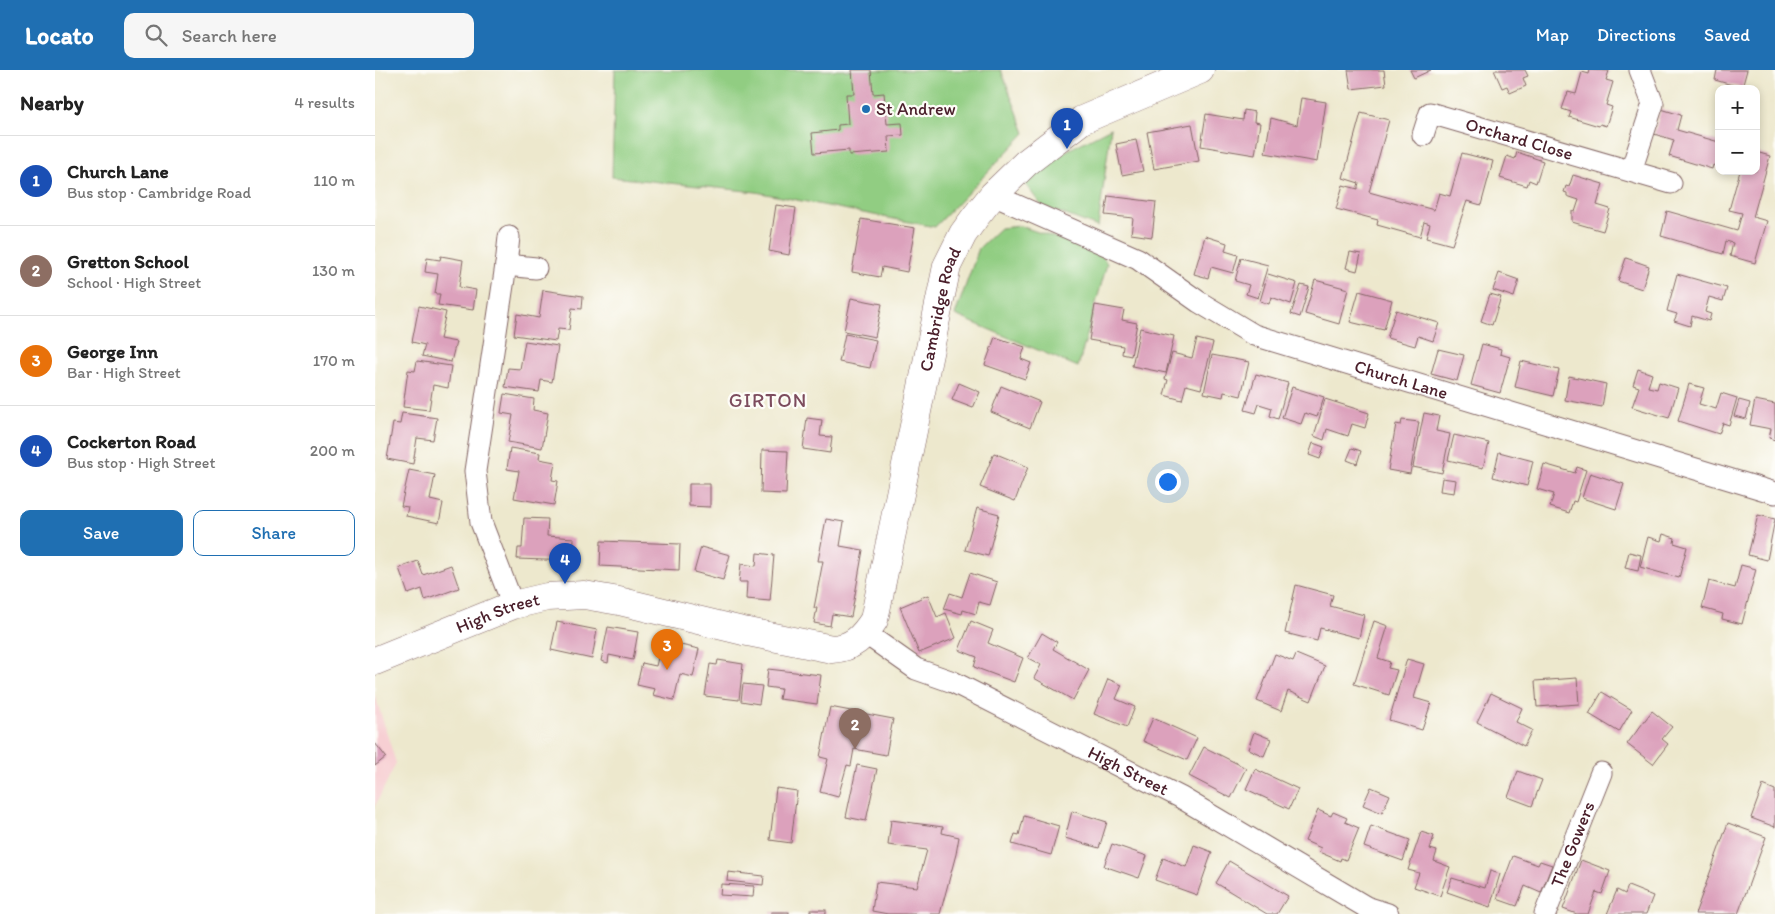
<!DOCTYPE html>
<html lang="en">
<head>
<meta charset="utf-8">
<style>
  body { margin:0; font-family:Itim,sans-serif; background:#f6f6f6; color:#222 }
  .controls { position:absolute; right:15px; top:15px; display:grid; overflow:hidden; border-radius:10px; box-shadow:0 2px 8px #0003 }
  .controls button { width:45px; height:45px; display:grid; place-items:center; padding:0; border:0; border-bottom:1px solid #e0e0e0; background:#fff; color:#222; font:25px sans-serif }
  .you { position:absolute; left:792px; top:411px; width:18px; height:18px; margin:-12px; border:4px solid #fff; border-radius:50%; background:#1a73e8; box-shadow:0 0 0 8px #1a73e833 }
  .badge { display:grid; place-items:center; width:32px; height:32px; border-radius:50%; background:#1f6fb2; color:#fff; font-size:16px; font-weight:700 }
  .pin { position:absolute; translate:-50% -41px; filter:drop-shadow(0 1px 2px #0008) }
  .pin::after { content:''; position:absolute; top:26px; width:18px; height:15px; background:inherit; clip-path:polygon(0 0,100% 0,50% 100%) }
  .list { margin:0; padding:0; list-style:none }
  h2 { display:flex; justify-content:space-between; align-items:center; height:65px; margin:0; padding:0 20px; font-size:21px }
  h2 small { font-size:16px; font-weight:400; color:#767676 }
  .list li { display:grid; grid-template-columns:32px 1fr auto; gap:15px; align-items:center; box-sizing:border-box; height:90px; padding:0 20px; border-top:1px solid #e0e0e0 }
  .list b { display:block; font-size:19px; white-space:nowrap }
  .list p { margin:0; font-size:16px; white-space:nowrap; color:#767676 }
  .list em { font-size:16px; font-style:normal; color:#767676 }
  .actions { display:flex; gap:10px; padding:15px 20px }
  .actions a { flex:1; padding:11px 0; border:1px solid #1f6fb2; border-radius:10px; text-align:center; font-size:18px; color:#1f6fb2 }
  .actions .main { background:#1f6fb2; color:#fff }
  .icon { flex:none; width:28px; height:28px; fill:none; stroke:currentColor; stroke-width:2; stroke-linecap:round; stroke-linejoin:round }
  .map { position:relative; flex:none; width:1400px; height:844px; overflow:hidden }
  header { display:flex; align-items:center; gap:30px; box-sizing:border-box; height:70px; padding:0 25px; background:#1f6fb2; color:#fff }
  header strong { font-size:24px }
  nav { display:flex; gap:28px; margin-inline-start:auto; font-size:18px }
  .search { width:350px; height:45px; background:#f6f6f6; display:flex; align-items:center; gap:12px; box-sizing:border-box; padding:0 18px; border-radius:10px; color:#767676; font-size:19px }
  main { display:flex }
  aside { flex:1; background:#fff }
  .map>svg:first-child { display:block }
  .built { fill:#f7cfd3 }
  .green { fill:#91cd82; stroke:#6e7656 }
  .building { fill:#dca1bc }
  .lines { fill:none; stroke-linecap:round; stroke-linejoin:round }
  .minor-casing { stroke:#836564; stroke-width:23 }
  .tertiary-casing { stroke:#836564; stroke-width:29 }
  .minor { stroke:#fff; stroke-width:21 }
  .tertiary { stroke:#fff; stroke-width:28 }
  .poi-dot { fill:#1f6fb2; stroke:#fdfcf7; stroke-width:2 }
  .labels { text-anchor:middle; stroke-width:4.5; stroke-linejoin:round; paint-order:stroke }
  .poi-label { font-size:18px; fill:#4a1f2b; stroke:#fdfcf7; text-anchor:start }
  .street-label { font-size:18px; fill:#4a1f2b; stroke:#fdfcf7 }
  .quarter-label { font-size:20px; letter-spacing:1px; fill:#7d4c5e; stroke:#fdfcf7 }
</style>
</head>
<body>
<header>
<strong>Locato</strong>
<div class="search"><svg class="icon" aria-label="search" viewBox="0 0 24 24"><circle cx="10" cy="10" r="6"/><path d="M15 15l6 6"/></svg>Search here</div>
<nav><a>Map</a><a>Directions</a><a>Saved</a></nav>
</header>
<main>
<aside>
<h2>Nearby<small>4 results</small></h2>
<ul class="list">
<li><span class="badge" style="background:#1a4fb4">1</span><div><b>Church Lane</b><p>Bus stop · Cambridge Road</p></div><em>110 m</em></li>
<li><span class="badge" style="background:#8d6e63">2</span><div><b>Gretton School</b><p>School · High Street</p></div><em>130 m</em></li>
<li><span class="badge" style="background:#e8710a">3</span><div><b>George Inn</b><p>Bar · High Street</p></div><em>170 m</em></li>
<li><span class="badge" style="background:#1a4fb4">4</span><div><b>Cockerton Road</b><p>Bus stop · High Street</p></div><em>200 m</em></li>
</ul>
<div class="actions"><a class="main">Save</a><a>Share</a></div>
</aside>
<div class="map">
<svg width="1400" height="844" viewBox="0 0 1400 844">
  <rect width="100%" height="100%" fill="#fdfcf7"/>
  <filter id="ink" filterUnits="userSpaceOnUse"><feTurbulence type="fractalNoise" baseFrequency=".02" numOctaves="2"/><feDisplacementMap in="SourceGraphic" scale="10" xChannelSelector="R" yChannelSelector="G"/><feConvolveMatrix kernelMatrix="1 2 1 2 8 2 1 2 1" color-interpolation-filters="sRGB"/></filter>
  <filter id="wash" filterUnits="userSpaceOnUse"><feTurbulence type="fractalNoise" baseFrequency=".0096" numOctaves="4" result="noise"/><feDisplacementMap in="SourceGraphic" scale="20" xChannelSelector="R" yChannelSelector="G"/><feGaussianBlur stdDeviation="1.12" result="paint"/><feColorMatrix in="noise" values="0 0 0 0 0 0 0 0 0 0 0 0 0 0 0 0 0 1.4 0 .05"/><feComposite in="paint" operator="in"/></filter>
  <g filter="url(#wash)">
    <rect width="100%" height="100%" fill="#ede8cd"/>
    <polygon class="built" points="0,625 21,693 0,736"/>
    <g class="green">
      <polygon points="240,0 626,0 650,63 560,157 381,122 237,107"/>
      <polygon points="736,58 723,157 667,136 650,114 689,82"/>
      <polygon points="645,156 726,183 732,194 703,297 580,245 604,178 625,158"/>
    </g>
    <g id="blocks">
      <g class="building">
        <polygon points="477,0 496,0 498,24 509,23 512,54 527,53 528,65 513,66 514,82 474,85 474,80 439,83 437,63 463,60 463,55 473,54 471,24 479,24"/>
        <polygon points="973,0 1009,0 1011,15 976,19"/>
        <polygon points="1035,0 1056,0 1039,8"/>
        <polygon points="1119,0 1150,0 1153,6 1148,8 1151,16 1135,23 1132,16 1127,18"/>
        <polygon points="1215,0 1234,1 1231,10 1238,12 1231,35 1237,37 1231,56 1225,54 1224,56 1194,47 1196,42 1187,39 1193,22 1201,24 1207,2 1214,4"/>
        <polygon points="1342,0 1372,0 1367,18 1340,10"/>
        <polygon points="926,28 951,32 942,92 890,83 896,48 922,55"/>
        <polygon points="1286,39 1306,45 1302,60 1344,72 1344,97 1338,95 1337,99 1294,86 1299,70 1279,64"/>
        <polygon points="869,40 880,42 879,52 885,53 880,85 826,76 831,44 868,50"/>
        <polygon points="986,43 1014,50 994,122 1059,140 1064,123 1075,126 1087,83 1118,91 1106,135 1092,131 1077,175 1051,168 1055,154 1049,152 1045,167 1002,155 1003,150 961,139 968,115 983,119 983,116 984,113 968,108"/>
        <polygon points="817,54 824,91 779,99 772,62"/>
        <polygon points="761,70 768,101 747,105 741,74"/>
        <polygon points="1142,82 1168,91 1161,113 1154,110 1152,116 1125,108 1132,86 1140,89"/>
        <polygon points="1381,82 1395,86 1378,147 1392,151 1380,193 1355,186 1358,173 1351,171 1348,184 1286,166 1292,141 1362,161 1367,143 1354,140 1365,101 1381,101"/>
        <polygon points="1198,105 1228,114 1222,135 1235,139 1228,161 1197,152 1197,141 1200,142 1204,130 1192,126 1192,123 1189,122 1191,116 1194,117"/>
        <polygon points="733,126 781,132 777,167 756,164 758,148 730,145"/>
        <polygon points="401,135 421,138 414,185 394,181"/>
        <polygon points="486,149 540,158 532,202 507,197 505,207 477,202"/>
        <polygon points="830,166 852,173 850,181 863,185 858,203 836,197 833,208 819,204"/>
        <polygon points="975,182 986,184 982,201 971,198"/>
        <polygon points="66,186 88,190 84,217 101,220 98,240 63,235 65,224 60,224 63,204 50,202 52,188 65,190"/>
        <polygon points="866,188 893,195 883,228 871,224 874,215 860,211"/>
        <polygon points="1251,188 1274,196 1267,219 1243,211"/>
        <polygon points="1124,203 1144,210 1139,227 1118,220"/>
        <polygon points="893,204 922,213 916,234 896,227 894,234 885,231"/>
        <polygon points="1302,204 1352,218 1348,231 1334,227 1330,242 1336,244 1334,251 1317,246 1315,256 1299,251 1302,244 1292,241"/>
        <polygon points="940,210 973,219 964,254 930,244"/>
        <polygon points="926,215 934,217 925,247 916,244"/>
        <polygon points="168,220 208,226 207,239 197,238 194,260 183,259 181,271 139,265 142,244 164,248"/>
        <polygon points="984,221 1017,230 1009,260 975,252"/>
        <polygon points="1115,224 1126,227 1117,255 1106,251"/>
        <polygon points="476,228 507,234 500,267 469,261"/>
        <polygon points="720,235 749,240 747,250 762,253 756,286 747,284 748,276 714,270"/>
        <polygon points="44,236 71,242 65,269 81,272 76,292 47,286 50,275 37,272"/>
        <polygon points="1021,240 1064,253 1058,271 1043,266 1040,276 1012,268"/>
        <polygon points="765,258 799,266 791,303 757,296"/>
        <polygon points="470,264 501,270 495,298 464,292"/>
        <polygon points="620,267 650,277 646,289 656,293 650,309 610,295"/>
        <polygon points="822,269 838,273 826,319 811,315 807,330 789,325 793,310 790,309 797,283 817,288"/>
        <polygon points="150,271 183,276 177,312 166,310 164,322 130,317 133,298 145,299"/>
        <polygon points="1107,274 1126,279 1125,284 1135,287 1125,323 1096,315"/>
        <polygon points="1063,279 1089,285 1082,311 1056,304"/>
        <polygon points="837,285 874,292 866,326 849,322 848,327 829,323"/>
        <polygon points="42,291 76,296 73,318 58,315 54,340 28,337 33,300 40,301"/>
        <polygon points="1146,291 1184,300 1178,326 1140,317"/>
        <polygon points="1263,299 1277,304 1273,317 1282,319 1284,312 1303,318 1294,348 1257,337 1264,317 1258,315"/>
        <polygon points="881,304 913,313 903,349 895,346 897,338 884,334 881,343 870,340"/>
        <polygon points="1194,306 1231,314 1227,337 1190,330"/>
        <polygon points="584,313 605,322 598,338 577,330"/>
        <polygon points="1314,314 1329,318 1324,334 1341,339 1346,323 1362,328 1354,355 1348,353 1344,364 1303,351"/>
        <polygon points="626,316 665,332 655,358 616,342"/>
        <polygon points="917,317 949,327 942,347 930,343 926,354 907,348"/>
        <polygon points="129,324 159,329 158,340 173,343 167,378 133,372 138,345 126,343"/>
        <polygon points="950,329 994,343 990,358 977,354 973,366 952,359 949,370 939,366"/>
        <polygon points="1364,330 1375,333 1371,349 1359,346"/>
        <polygon points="1380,330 1400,334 1400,370 1394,368 1396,359 1375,355"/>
        <polygon points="27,343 62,348 58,370 42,368 38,394 12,389 18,353 25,354"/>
        <polygon points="1049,343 1064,346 1061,361 1075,364 1067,403 1038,397"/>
        <polygon points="432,348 447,350 445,366 457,367 455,383 428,379"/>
        <polygon points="1027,350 1044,352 1035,404 1013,400 1021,354 1026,355"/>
        <polygon points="1079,365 1114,373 1108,398 1073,390"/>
        <polygon points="938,373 949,377 945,389 934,385"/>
        <polygon points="135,378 165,383 164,389 180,392 177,410 183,411 179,435 139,428 144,401 132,399"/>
        <polygon points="977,378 986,381 982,394 972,390"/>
        <polygon points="387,380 413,381 411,424 386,423"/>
        <polygon points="1124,382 1158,391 1152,416 1118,407"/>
        <polygon points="619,383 653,397 640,431 605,417"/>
        <polygon points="1169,394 1200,403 1202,397 1211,400 1201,432 1198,431 1194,443 1175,437 1179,424 1162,419"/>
        <polygon points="34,400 60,405 55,430 68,433 64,453 31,446 33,437 26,436"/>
        <polygon points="1215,403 1249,414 1241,439 1207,428"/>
        <polygon points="1067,408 1081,410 1079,423 1065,421"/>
        <polygon points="314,414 335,414 335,437 314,436"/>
        <polygon points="602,438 624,444 613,486 590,480"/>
        <polygon points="1383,445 1400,449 1392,490 1373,485"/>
        <polygon points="149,448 173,449 172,466 199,468 198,491 142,489 143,478 147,478"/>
        <polygon points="451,449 469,452 465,476 488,480 476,547 457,544 455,556 439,553 442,538 439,538 448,491 443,491"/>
        <polygon points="1288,464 1300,468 1299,473 1312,477 1304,508 1265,497 1273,467 1286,471"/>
        <polygon points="226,471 305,474 304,500 225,496"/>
        <polygon points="326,477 355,485 348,510 319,502"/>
        <polygon points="1254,482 1266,485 1263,501 1250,498"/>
        <polygon points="382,483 399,485 395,531 371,529 372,512 364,512 366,494 381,496"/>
        <polygon points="43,491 48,505 76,495 84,518 50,530 47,519 33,524 24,498"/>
        <polygon points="1366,495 1381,499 1367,554 1347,549 1348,544 1327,538 1334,511 1360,518"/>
        <polygon points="595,503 622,512 615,535 604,532 601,544 588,540 587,544 569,539 575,523 587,527"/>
        <polygon points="921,515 958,525 955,536 989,545 984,568 945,558 942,571 910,563"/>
        <polygon points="553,525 562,547 571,543 581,568 544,583 525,537"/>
        <polygon points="596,551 618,560 613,573 648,588 639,612 599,597 602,587 584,580"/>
        <polygon points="999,551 1013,556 1003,588 1015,592 1013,598 1022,600 1014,625 979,614"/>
        <polygon points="182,552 222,560 217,589 176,580"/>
        <polygon points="233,557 263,562 258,590 234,585 233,593 226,591"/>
        <polygon points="667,563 682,572 678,579 714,600 698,630 659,608 666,595 653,588"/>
        <polygon points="287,571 324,579 318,607 305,604 299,630 278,625 280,619 262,615 267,593 281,596"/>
        <polygon points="900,584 918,591 921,584 950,596 936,631 913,621 906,641 882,631"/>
        <polygon points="1032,589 1049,594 1039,628 1056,633 1047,660 1014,650"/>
        <polygon points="343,590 368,594 364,630 330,626 335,594 342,595"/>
        <polygon points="393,599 446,605 442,634 404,629 406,619 391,617"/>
        <polygon points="1202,608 1204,634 1162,637 1160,611"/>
        <polygon points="733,609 747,615 741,629 760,637 752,657 719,644"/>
        <polygon points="368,614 387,616 384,634 366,631"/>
        <polygon points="1227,622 1257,640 1244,662 1214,644"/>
        <polygon points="1116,623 1147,638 1141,652 1157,660 1149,676 1102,652"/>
        <polygon points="455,637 518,649 511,685 479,679 476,696 472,695 463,727 445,722 453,689 445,687"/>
        <polygon points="1277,641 1297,657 1287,669 1293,674 1278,694 1252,674"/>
        <polygon points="778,648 822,668 812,690 768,671"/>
        <polygon points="879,662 896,669 889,686 873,679"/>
        <polygon points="0,673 11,687 0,696"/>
        <polygon points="829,677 871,698 856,728 814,706"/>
        <polygon points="482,695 502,699 491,751 471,747"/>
        <polygon points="880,699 923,719 914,739 871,719"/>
        <polygon points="1143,701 1167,710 1157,736 1133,727"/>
        <polygon points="1388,715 1400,720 1400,757 1376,748"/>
        <polygon points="996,717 1015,725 1007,743 988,735"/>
        <polygon points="401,718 422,721 416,773 395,770"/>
        <polygon points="943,740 956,746 958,742 972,748 970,752 984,758 971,790 966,788 965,791 944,782 946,778 930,771"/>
        <polygon points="697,741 732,752 724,778 690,768"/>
        <polygon points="649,746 684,756 676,785 637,774 640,764 644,765"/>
        <polygon points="516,750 568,757 567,763 584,767 581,784 565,844 513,844 497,841 501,812 542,817 552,780 513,775"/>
        <polygon points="1353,753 1391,767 1363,844 1320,844"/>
        <polygon points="996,756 1035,770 1028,791 989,777"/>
        <polygon points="1046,762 1059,766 1055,779 1062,781 1059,791 1075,797 1065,826 1039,817 1044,803 1033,800"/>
        <polygon points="737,774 772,786 764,808 729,796"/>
        <polygon points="819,775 837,782 822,825 780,810 788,788 811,797"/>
        <polygon points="1138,786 1163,795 1165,791 1177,795 1166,823 1150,816 1142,836 1122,829"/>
        <polygon points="1206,790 1235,801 1227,824 1221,822 1213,844 1202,844 1188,839"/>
        <polygon points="854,791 913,826 902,844 892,844 841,813"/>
        <polygon points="1115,801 1125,804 1115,837 1072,822 1077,808 1110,818"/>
        <polygon points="353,802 389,806 388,815 352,811"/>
        <polygon points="346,814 379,816 378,827 345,825"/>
        <polygon points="1253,816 1278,826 1271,844 1232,844 1242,820 1250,824"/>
        <rect x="435" y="840" width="16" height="4"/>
        <rect x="396" y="842" width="18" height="2"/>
      </g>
    </g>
  </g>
  <g filter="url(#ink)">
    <use href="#blocks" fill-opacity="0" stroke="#836564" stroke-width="1"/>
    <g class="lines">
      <defs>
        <g id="minor">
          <path id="s1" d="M1048,65L1055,43L1296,113"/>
          <polyline points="1256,101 1278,34 1265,0"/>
          <path id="s2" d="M618,125L763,189L824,232L879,265L1400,423"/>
          <polyline points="134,167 131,195 161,198"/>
          <polyline points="131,195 100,401 106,452 138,535"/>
          <path id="s3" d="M490,563L541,599L578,612L805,727L991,837L1013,844"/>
          <path id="s4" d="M1170,844L1226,703"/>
        </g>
        <g id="tertiary">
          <path id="s5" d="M0,591L138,535L172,527L209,525L244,531L368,561L457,579C478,578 488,567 499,550L572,196L588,164L601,146L618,125L651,93L707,50L825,0"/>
        </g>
      </defs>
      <use href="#minor" class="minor-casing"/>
      <use href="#tertiary" class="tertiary-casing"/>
      <use href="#minor" class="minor"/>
      <use href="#tertiary" class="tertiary"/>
    </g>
  </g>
  <circle class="poi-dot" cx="491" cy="39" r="5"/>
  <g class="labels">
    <g class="poi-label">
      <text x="501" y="45">St Andrew</text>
    </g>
    <g class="street-label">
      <text dy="6" stroke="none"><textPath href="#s1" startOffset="116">Orchard Close</textPath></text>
      <text dy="6" stroke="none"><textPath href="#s5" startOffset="846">Cambridge Road</textPath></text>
      <text dy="6" stroke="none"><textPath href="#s2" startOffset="451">Church Lane</textPath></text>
      <text dy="6" stroke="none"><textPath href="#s5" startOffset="132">High Street</textPath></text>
      <text dy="6" stroke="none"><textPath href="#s3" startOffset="298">High Street</textPath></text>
      <text dy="6" stroke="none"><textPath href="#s4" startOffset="75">The Gowers</textPath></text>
    </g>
    <g class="quarter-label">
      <text x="393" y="337">GIRTON</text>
    </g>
  </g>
</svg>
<div class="controls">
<button>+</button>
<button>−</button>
</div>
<div class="you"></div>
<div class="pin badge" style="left:692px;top:79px;background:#1a4fb4">1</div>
<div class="pin badge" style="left:480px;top:679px;background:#8d6e63">2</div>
<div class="pin badge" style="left:292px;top:600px;background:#e8710a">3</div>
<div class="pin badge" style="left:190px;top:514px;background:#1a4fb4">4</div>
</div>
</main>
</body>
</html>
